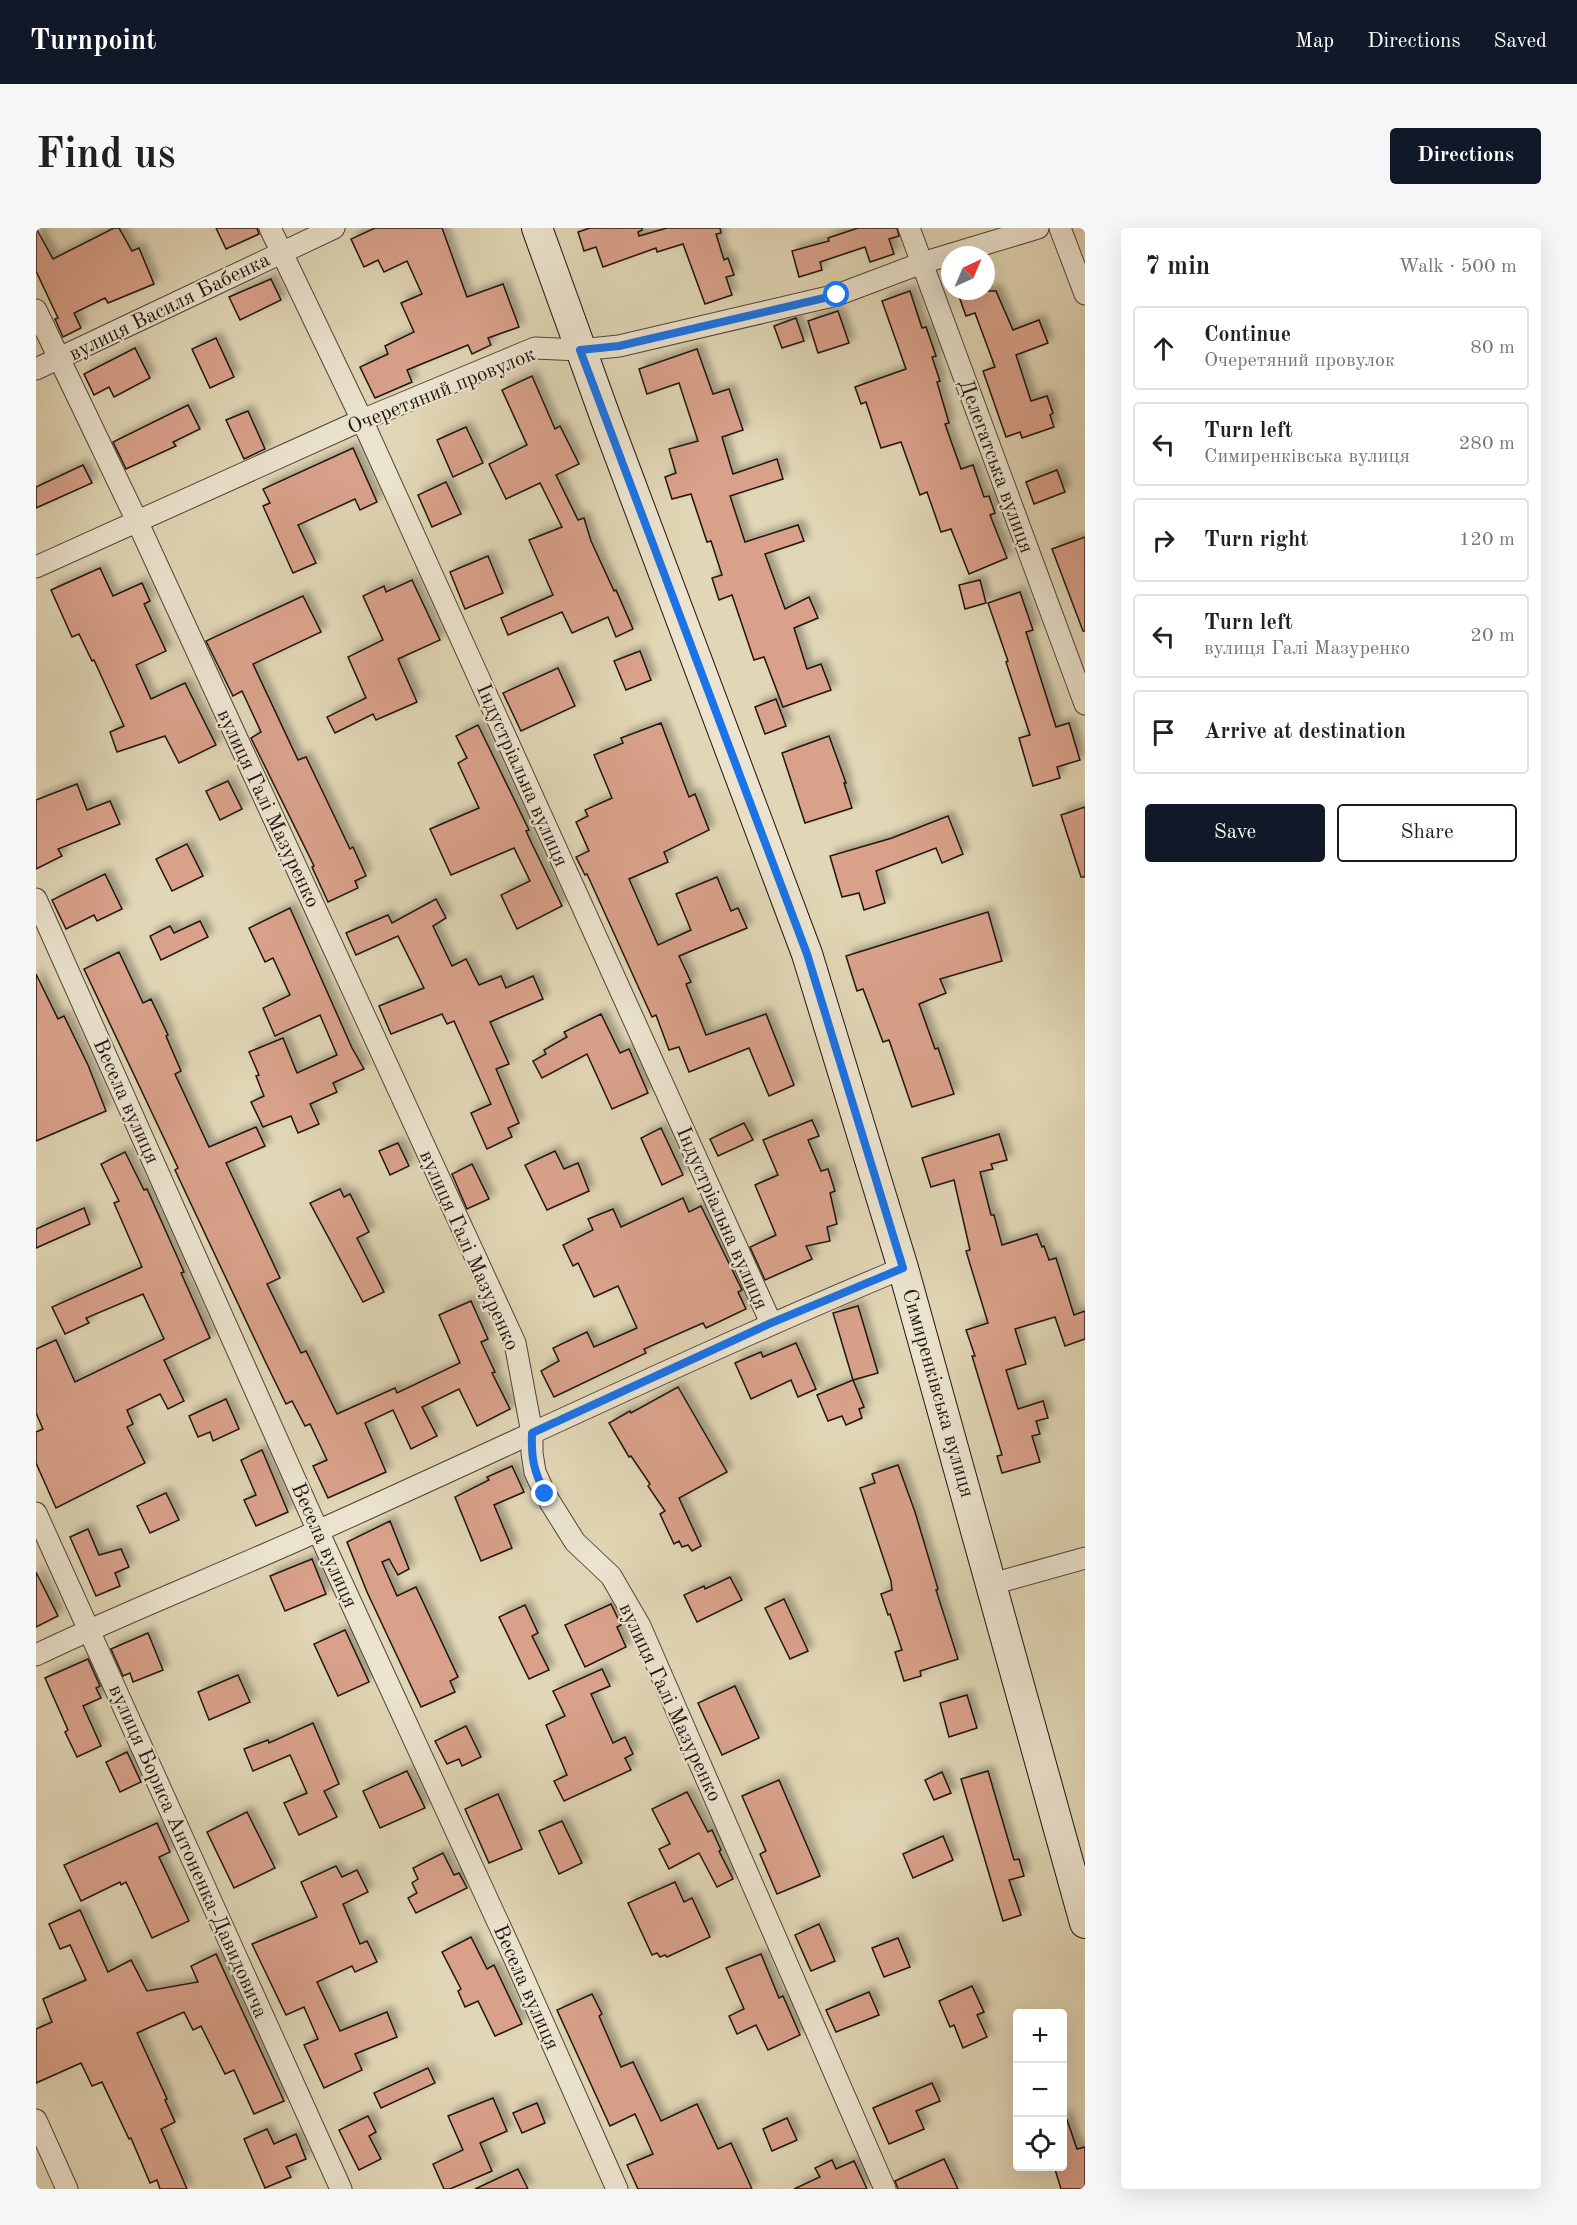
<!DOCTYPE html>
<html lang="en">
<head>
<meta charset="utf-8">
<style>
  body { margin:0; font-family:"Old Standard TT",serif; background:#f6f6f6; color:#202124 }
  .controls { position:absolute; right:18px; bottom:18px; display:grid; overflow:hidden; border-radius:6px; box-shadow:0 6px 24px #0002 }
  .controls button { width:54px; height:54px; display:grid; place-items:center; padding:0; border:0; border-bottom:2px solid #e0e0e0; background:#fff; color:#202124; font:30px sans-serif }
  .compass { position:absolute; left:905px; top:18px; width:54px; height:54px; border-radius:50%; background:#fff; box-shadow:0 6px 24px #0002; rotate:44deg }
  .stop { position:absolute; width:18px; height:18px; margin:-14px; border:4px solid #1a73e8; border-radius:50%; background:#fff }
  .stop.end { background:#1a73e8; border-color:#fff; box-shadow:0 2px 6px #0008 }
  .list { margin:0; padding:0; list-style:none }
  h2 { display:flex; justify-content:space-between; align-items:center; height:78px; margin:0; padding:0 24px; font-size:26px }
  h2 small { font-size:20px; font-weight:400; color:#757577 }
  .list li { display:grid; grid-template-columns:39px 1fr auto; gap:18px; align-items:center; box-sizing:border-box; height:84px; margin:0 12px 12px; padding:0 12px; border:2px solid #e0e0e0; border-radius:6px }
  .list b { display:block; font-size:22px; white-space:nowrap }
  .list p { margin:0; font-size:20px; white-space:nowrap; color:#757577 }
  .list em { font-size:20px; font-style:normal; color:#757577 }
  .actions { display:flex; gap:12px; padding:18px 24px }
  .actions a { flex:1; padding:14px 0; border:2px solid #111827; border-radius:6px; text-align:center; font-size:21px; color:#111827 }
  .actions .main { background:#111827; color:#fff }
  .icon { flex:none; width:33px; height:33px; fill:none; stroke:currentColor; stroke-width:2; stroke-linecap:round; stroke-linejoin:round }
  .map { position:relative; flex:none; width:1049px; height:1961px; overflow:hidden; border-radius:6px }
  header { display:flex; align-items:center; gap:36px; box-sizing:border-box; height:84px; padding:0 30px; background:#111827; color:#fff }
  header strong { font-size:28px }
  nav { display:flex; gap:33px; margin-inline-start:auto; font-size:21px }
  .intro { display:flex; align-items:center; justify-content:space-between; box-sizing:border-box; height:144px; padding:0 36px }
  h1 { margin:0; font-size:42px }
  .button { padding:15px 27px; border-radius:6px; background:#111827; color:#fff; font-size:21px; font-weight:700 }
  main { display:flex; gap:36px; padding:0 36px }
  aside { flex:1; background:#fff; border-radius:6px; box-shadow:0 6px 24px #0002 }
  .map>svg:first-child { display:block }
  .building { fill:#d9a18a; stroke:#20140f; stroke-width:1.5; filter:url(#shadow) }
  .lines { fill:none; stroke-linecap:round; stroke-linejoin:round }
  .street-casing { stroke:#504438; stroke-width:23 }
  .secondary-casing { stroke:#20140f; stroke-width:32 }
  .street { stroke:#ece4cf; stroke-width:21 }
  .secondary { stroke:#ece4cf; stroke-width:30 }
  .route { stroke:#1a73e8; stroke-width:8 }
  .labels { text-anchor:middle; stroke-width:4.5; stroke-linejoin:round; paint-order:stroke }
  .street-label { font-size:21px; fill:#20140f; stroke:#ece4cf }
</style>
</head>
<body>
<header>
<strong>Turnpoint</strong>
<nav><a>Map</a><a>Directions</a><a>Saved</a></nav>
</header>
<div class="intro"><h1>Find us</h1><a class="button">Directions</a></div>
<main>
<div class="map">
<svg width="1049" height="1961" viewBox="0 0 1049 1961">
  <defs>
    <filter id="shadow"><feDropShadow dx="5.5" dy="-5.5" stdDeviation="3" flood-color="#0004"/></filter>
  </defs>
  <rect width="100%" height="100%" fill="#e1d6b5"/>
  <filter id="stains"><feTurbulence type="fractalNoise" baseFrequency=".00333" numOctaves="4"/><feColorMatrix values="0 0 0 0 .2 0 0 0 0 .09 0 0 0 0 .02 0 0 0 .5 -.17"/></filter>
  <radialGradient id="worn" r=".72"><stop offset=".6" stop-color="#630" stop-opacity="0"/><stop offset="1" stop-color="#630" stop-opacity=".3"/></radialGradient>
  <g class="building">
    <polygon points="0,0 17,31 78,0 83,0 96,23 103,20 118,56 72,75 69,70 38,85 45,100 27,109 19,91 22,90 0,43"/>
    <polygon points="180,0 221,0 223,6 190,21"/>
    <polygon points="339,0 406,0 431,69 467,56 483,99 452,110 455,117 436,126 432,117 371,142 376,154 339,170 324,139 352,126 349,118 378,104 365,75 386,66 371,33 348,44 342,32 328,39 315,11"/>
    <polygon points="554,0 606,0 606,2 602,4 603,8 631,0 684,0 685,5 680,6 688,32 692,30 698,47 690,49 696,67 669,76 647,16 621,24 620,20 567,39 560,19 548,23 542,4"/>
    <polygon points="822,0 861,0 863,8 853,11 858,26 834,34 829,19 784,34 786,42 763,49 756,23 793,13 792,10"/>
    <polygon points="235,51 245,72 204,92 193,69"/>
    <polygon points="874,63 886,100 890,99 900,128 896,129 904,153 901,154 913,195 909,196 925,241 937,237 948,269 953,268 959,285 954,287 971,330 933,346 915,301 905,304 891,264 884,267 865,214 845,220 830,174 825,176 819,159 870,141 846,73"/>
    <polygon points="921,63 960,63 977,102 1003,92 1012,115 980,127 995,173 1011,168 1017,185 1014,187 1018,199 986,210 984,204 970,209 947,143 959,139 939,85 930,88"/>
    <polygon points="802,83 813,115 782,125 772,93"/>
    <polygon points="760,90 768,113 746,120 738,98"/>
    <polygon points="180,110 198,149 174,160 156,121"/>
    <polygon points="99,120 114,150 78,169 73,159 58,167 48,146"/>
    <polygon points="661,121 677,166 693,161 707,202 686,209 697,246 741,231 747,251 694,268 709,314 762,297 768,313 729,326 749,381 773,369 782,390 758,400 771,441 785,436 795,462 747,479 728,429 718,432 696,367 683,372 676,350 686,347 675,313 671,314 655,266 636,271 629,249 640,245 633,221 662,213 643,155 611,166 603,141"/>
    <polygon points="496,148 519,201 524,198 543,236 520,247 542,292 548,290 555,313 578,363 580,362 597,401 580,409 572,389 536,405 526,384 472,407 465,390 517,367 493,312 526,299 504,255 470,271 453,236 491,217 466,162"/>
    <polygon points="152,177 164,201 137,214 140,218 90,241 77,214"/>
    <polygon points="212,183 229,221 208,231 190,192"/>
    <polygon points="430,199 447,235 417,249 401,212"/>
    <polygon points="317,220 341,274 324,282 319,271 262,297 280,335 257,345 227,278 234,275 227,261"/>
    <polygon points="47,237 56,255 0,280 0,259"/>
    <polygon points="1021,242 1029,264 998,276 990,254"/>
    <polygon points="410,254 425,286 396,299 382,267"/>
    <polygon points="1049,309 1049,403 1047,403 1016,321"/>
    <polygon points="452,328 467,365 429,381 414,344"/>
    <polygon points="64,340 77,368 106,355 114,373 108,376 130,423 100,437 115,471 149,455 180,517 143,535 129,508 81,524 74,504 88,498 58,432 56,433 43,406 36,409 15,362"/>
    <polygon points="376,352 404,412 362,431 381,474 340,492 337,486 299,505 291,489 330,470 312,429 347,412 327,368 348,358 350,364"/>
    <polygon points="944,352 950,375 929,381 923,357"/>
    <polygon points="984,364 997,402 990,404 1020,499 1033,495 1044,532 1021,539 1024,550 997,558 983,510 994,507 970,434 972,433 952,375"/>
    <polygon points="267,368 285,404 217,436 262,532 270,529 314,621 317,619 330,648 319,653 322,660 292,674 276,639 278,638 215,510 225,504 206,463 197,468 170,413"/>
    <polygon points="604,423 615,452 590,462 578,433"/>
    <polygon points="522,440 539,478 485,503 467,465"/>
    <polygon points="740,471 750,498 729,506 719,479"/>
    <polygon points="625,495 653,569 659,566 673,602 628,624 632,634 593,651 622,717 655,702 640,666 681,649 695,683 702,680 711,700 643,728 655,754 650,756 670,807 730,786 758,857 733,868 713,820 653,844 643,819 633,822 620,787 616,789 551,646 549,647 540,629 553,623 540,594 552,588 549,582 576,570 558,527 587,515 585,510"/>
    <polygon points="442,497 493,602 490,603 496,616 526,678 481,701 465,667 494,653 478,620 415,647 394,601 443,580 422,535 431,530 420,508"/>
    <polygon points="793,508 810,555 808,555 816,580 769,595 746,525"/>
    <polygon points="192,553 206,581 184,592 170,563"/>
    <polygon points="41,556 51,582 74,573 84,596 22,621 26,628 0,641 0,572"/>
    <polygon points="1049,579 1049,649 1045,649 1025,587"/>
    <polygon points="912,588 927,626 906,635 900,620 840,643 849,675 828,682 823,665 806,669 794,628 856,610"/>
    <polygon points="151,616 167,648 136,663 120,631"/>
    <polygon points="69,646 86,681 61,693 58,687 30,701 16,672"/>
    <polygon points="400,671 410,690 397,698 416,738 430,731 443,757 465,748 470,760 497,748 507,771 454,794 473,836 460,841 483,895 472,900 476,909 451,921 435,885 455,876 418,793 411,796 406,786 355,806 343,778 388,760 362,708 320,727 310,705 352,687 356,695"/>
    <polygon points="254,680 316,820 328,841 297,855 301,864 274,876 283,896 262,905 255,888 227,899 215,874 228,868 220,848 223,847 213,824 247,810 261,845 301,827 284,787 239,808 227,780 254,767 237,730 229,734 213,700"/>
    <polygon points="952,684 966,733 904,751 910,765 883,776 899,821 902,820 918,866 876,879 853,812 847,814 827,761 821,763 810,728"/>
    <polygon points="164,693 172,709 125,732 114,708 134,698 138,705"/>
    <polygon points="83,724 107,775 115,771 132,807 130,808 145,843 139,846 173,919 220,899 229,918 190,935 244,1050 231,1056 265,1125 270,1123 301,1186 359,1160 361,1165 424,1135 403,1087 435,1073 452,1111 445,1114 459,1144 456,1145 474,1181 441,1198 423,1161 386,1179 401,1208 375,1221 357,1182 329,1195 350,1244 292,1270 277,1238 291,1232 274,1196 269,1198 256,1173 250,1176 230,1135 139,942 142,940 48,741"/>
    <polygon points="0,746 22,791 28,788 52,837 70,883 0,913"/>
    <polygon points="565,786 584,825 593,821 612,865 576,881 551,826 506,850 497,833 510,826 508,822 531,809 528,804"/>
    <polygon points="776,892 783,908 772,912 785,943 792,941 799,963 794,965 801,996 791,999 794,1013 770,1018 776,1031 729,1052 714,1019 740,1007 719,957 742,947 727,912"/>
    <polygon points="708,895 717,912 682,928 674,911"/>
    <polygon points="625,900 647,947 626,957 605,910"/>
    <polygon points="963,906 971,932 955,936 957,941 944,944 955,987 958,987 966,1017 1001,1006 1006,1019 1008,1018 1013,1032 1020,1030 1038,1087 1049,1083 1049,1111 1029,1118 1019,1089 979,1101 990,1136 970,1142 982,1181 1007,1173 1012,1190 1000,1193 1004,1206 996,1208 1004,1234 966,1245 961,1228 966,1227 936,1128 939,1128 930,1102 952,1095 930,1023 934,1022 918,952 895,959 886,930"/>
    <polygon points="362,915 373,938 354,947 343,923"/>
    <polygon points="519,923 528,941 542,935 553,963 511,982 489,937"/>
    <polygon points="89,924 108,962 111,961 148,1044 145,1045 174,1110 128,1132 148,1173 132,1181 124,1166 91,1182 97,1196 91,1199 109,1235 20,1280 0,1235 0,1204 7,1201 0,1185 0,1121 20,1112 39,1154 128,1111 107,1066 50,1090 53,1095 29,1106 16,1079 106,1039 78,975 83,973 65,936"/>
    <polygon points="436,936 453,971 431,981 416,946"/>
    <polygon points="304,961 308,969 314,966 333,1004 321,1010 348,1064 327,1074 274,975"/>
    <polygon points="647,970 653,984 665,978 706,1062 702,1064 710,1081 670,1100 667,1095 608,1121 610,1125 518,1169 505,1143 523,1133 517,1120 551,1104 558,1119 601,1100 582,1058 558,1069 542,1035 537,1038 527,1017 557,1002 552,991 577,981 585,999"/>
    <polygon points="48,980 54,996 0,1020 0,1001"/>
    <polygon points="822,1078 842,1145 817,1152 797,1085"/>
    <polygon points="760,1115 780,1161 762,1169 755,1152 715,1171 699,1135 725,1124 727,1129"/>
    <polygon points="817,1152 828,1179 823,1181 826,1190 810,1197 806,1188 792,1193 781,1167"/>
    <polygon points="642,1159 691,1244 643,1270 665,1318 656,1323 652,1317 646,1319 643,1313 638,1316 624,1286 629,1283 612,1258 614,1256 595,1228 593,1229 573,1195 594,1183 595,1185"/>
    <polygon points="190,1171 203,1201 177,1213 174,1204 162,1209 153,1188"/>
    <polygon points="226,1222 252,1284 220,1298 208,1272 220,1267 205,1232"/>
    <polygon points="862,1237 879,1284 902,1361 900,1362 922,1431 884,1443 885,1448 868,1453 859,1424 866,1422 854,1386 852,1387 845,1366 856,1362 855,1353 824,1260 839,1255 836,1246"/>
    <polygon points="476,1238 488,1264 458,1277 476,1320 445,1333 419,1269 453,1252 451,1249"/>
    <polygon points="130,1265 143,1292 114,1305 101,1278"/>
    <polygon points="354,1293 373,1341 362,1347 353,1331 346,1334 361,1368 380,1359 422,1449 414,1453 419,1464 385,1479 331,1364 311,1314"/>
    <polygon points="52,1301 63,1327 85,1321 93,1339 79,1345 84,1358 60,1368 34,1309"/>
    <polygon points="276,1331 290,1366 249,1383 234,1348"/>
    <polygon points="0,1344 22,1388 0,1399"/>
    <polygon points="694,1349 706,1372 661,1394 648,1367 668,1358 669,1361"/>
    <polygon points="748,1371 772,1423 754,1431 729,1380"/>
    <polygon points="575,1376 585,1397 581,1399 590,1419 549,1439 529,1397"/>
    <polygon points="489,1377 502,1405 496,1408 513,1442 493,1451 463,1389"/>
    <polygon points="309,1402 333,1454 302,1468 278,1416"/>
    <polygon points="112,1405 127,1442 97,1454 94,1445 87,1448 75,1421"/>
    <polygon points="52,1431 64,1458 60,1460 65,1470 47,1478 65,1518 41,1529 29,1504 32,1502 9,1450"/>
    <polygon points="566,1441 574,1458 555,1466 577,1515 589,1509 597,1526 589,1530 595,1542 528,1573 518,1553 531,1547 510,1497 529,1488 517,1463"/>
    <polygon points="202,1447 214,1474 173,1492 162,1464"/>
    <polygon points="699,1458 723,1510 686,1527 662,1475"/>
    <polygon points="931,1467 941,1500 913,1509 904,1475"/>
    <polygon points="277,1495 303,1556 288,1563 301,1589 263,1607 248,1575 271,1565 254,1527 217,1543 208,1521 232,1512 233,1515"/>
    <polygon points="430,1498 445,1529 426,1538 423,1531 411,1536 399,1513"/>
    <polygon points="91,1524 105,1554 84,1564 70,1534"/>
    <polygon points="371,1543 389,1580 344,1600 327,1563"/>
    <polygon points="952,1543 978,1632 983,1631 988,1648 973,1652 985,1687 967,1693 925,1551"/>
    <polygon points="906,1544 915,1565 898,1572 889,1552"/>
    <polygon points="743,1552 784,1648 741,1666 724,1626 730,1623 706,1568"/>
    <polygon points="651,1564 672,1604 676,1602 685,1622 683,1623 697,1651 681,1659 663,1625 633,1641 623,1621 634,1616 616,1581"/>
    <polygon points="462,1566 486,1621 453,1635 429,1581"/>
    <polygon points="211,1584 239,1640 198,1660 171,1604"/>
    <polygon points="526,1593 546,1635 523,1646 503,1603"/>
    <polygon points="121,1595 134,1624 123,1629 153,1693 116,1710 90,1654 85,1657 84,1654 45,1673 28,1637"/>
    <polygon points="907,1608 917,1632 877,1650 867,1626"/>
    <polygon points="407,1625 418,1647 423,1645 431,1660 380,1685 372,1670 381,1665 376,1655 382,1651 377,1640"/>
    <polygon points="300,1638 306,1649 321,1642 332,1664 307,1676 324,1716 331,1713 341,1734 319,1744 316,1738 281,1754 304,1803 351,1784 361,1809 319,1826 326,1842 288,1860 268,1817 282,1811 268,1779 250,1787 216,1716 281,1689 265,1654"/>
    <polygon points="639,1654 648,1674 656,1670 674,1709 631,1729 629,1727 624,1729 621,1725 616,1727 592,1675"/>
    <polygon points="44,1682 72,1744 95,1732 111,1763 162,1754 155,1738 180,1726 248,1873 218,1886 198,1842 189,1846 165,1798 157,1802 148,1784 101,1805 131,1871 129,1872 139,1894 125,1901 151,1961 124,1961 121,1952 114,1955 95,1910 93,1911 66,1854 56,1858 45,1835 0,1855 0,1801 16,1794 7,1771 50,1752 34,1717 24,1721 13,1696"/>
    <polygon points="783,1696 799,1733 775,1743 759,1707"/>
    <polygon points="435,1709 451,1741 458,1737 486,1796 459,1808 442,1773 429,1779 422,1763 425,1761 406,1724"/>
    <polygon points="862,1710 874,1739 848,1749 836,1720"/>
    <polygon points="725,1726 743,1770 747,1768 764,1807 732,1822 720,1797 701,1806 693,1788 708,1781 690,1740"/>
    <polygon points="936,1758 948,1784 941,1787 951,1809 927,1820 918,1797 914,1799 903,1773"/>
    <polygon points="833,1764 843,1787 800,1804 790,1782"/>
    <polygon points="556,1766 566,1786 563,1788 585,1839 597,1834 625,1893 661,1876 682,1921 695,1915 716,1961 602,1961 591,1937 617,1926 599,1886 574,1898 521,1782"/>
    <polygon points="392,1840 399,1855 345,1880 338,1865"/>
    <polygon points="896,1855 904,1873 880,1883 888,1901 853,1916 837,1880"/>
    <polygon points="457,1870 471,1903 444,1915 456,1943 414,1961 408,1961 397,1936 427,1922 412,1888"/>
    <polygon points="501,1875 509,1895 486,1905 477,1885"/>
    <polygon points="332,1888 340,1904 333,1908 345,1931 323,1942 303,1902"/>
    <polygon points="1026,1889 1030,1889 1041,1921 1049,1919 1049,1961 1025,1961 1018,1938 1026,1938"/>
    <polygon points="751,1890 761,1912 736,1923 727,1901"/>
    <polygon points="231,1901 238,1916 260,1906 270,1931 250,1939 255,1949 229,1960 208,1911"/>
    <polygon points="908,1931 922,1961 862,1961 859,1953"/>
    <polygon points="796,1932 800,1941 818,1933 831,1961 758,1961 784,1949 779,1940"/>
    <polygon points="482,1941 492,1961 439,1961"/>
  </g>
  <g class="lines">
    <defs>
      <g id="street">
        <polyline points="234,0 326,192 735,1095"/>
        <polyline points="873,0 1049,476"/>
        <polyline points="1024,0 1049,66"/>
        <polyline points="0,82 101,293 479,1115 496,1205 496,1225 499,1244 509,1266 539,1314 575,1348 604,1398 849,1961"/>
        <polyline points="0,141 298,0"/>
        <polyline points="0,339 326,192 499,120 544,122 583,118 801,67 886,35 1002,0"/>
        <polyline points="0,671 282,1303 477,1727 581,1961"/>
        <polyline points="0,1285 305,1961"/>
        <polyline points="956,1356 1049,1330"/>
        <path d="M0,1427C93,1382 190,1345 284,1302C478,1215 670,1122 867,1040"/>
        <polyline points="0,1892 31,1961"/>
      </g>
      <polyline id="secondary" points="501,0 570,191 771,726 867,1040 1049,1695"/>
    </defs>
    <use href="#street" class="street-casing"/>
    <use href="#secondary" class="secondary-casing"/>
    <use href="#street" class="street"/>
    <use href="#secondary" class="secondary"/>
  </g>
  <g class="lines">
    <path class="route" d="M509,1266C498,1242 495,1232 496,1205L735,1095L867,1040L771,726L544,122L583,118L801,67"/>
  </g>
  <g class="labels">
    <g class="street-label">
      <text transform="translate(133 78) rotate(-26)" y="7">вулиця Василя Бабенка</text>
      <text transform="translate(405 162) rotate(-22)" y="7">Очеретяний провулок</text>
      <text transform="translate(961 238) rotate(70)" y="7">Делегатська вулиця</text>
      <text transform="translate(487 547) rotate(66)" y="7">Індустріальна вулиця</text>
      <text transform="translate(233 580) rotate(65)" y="7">вулиця Галі Мазуренко</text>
      <text transform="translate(91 873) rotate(66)" y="7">Весела вулиця</text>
      <text transform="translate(687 990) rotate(66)" y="7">Індустріальна вулиця</text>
      <text transform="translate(434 1022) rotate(66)" y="7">вулиця Галі Мазуренко</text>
      <text transform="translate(903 1165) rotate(74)" y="7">Симиренківська вулиця</text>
      <text transform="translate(289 1317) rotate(66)" y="7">Весела вулиця</text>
      <text transform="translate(635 1474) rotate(65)" y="7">вулиця Галі Мазуренко</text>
      <text transform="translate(153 1623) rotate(66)" y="7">вулиця Бориса Антоненка-Давидовича</text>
      <text transform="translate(491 1759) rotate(66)" y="7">Весела вулиця</text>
    </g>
  </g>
  <rect width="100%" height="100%" filter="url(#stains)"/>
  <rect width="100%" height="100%" fill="url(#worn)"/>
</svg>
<div class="controls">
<button>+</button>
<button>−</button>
<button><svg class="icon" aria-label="locate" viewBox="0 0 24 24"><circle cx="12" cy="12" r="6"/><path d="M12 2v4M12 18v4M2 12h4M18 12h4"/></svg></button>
</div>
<svg class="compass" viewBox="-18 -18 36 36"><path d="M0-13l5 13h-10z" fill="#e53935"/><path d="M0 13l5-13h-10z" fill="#757577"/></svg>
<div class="stop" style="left:801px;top:67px"></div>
<div class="stop end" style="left:509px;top:1266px"></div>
</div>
<aside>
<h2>7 min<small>Walk · 500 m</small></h2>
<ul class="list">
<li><svg class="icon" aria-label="ahead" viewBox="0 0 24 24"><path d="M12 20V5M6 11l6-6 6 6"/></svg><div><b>Continue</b><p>Очеретяний провулок</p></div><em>80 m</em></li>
<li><svg class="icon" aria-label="left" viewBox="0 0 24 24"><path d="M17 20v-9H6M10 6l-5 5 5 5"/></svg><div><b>Turn left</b><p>Симиренківська вулиця</p></div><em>280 m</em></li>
<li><svg class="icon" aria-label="right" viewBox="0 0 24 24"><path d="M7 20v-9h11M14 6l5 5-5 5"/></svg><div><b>Turn right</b></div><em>120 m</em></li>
<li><svg class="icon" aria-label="left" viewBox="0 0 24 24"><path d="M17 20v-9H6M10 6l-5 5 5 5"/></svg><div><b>Turn left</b><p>вулиця Галі Мазуренко</p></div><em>20 m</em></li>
<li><svg class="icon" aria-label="arrive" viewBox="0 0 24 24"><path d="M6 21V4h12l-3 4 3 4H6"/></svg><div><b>Arrive at destination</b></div></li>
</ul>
<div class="actions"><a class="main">Save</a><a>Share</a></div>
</aside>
</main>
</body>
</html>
